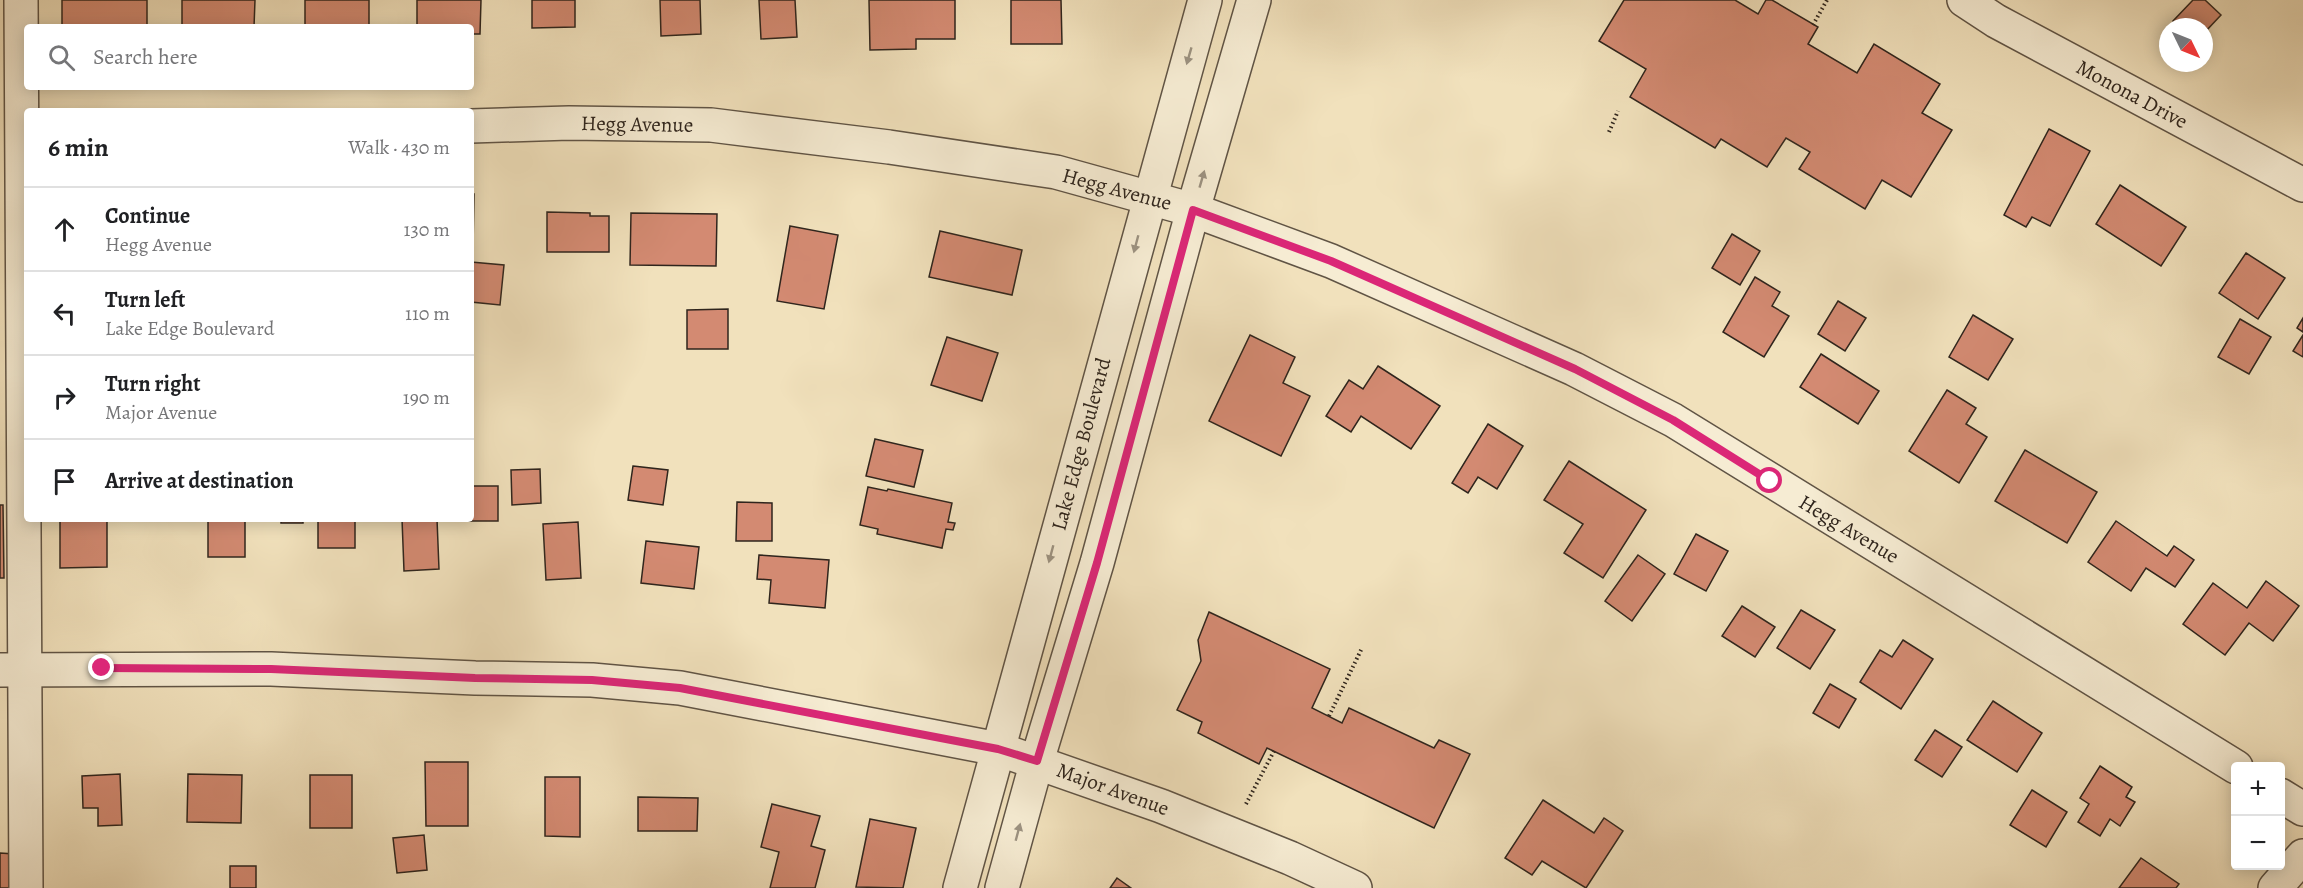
<!DOCTYPE html>
<html lang="en">
<head>
<meta charset="utf-8">
<style>
  body { margin:0; font-family:Alegreya,serif; background:#f6f6f6; color:#202124 }
  .controls { position:absolute; right:18px; bottom:18px; display:grid; overflow:hidden; border-radius:6px; box-shadow:0 3px 15px #0003 }
  .controls button { width:54px; height:54px; display:grid; place-items:center; padding:0; border:0; border-bottom:2px solid #e0e0e0; background:#fff; color:#202124; font:30px sans-serif }
  .compass { position:absolute; left:2159px; top:18px; width:54px; height:54px; border-radius:50%; background:#fff; box-shadow:0 3px 15px #0003; rotate:133deg }
  .stop { position:absolute; width:18px; height:18px; margin:-14px; border:4px solid #db2777; border-radius:50%; background:#fff }
  .stop.end { background:#db2777; border-color:#fff; box-shadow:0 2px 6px #0008 }
  .list { margin:0; padding:0; list-style:none }
  h2 { display:flex; justify-content:space-between; align-items:center; height:78px; margin:0; padding:0 24px; font-size:26px }
  h2 small { font-size:20px; font-weight:400; color:#757577 }
  .list li { display:grid; grid-template-columns:39px 1fr auto; gap:18px; align-items:center; box-sizing:border-box; height:84px; padding:0 24px; border-top:2px solid #e0e0e0 }
  .list b { display:block; font-size:22px; white-space:nowrap }
  .list p { margin:0; font-size:20px; white-space:nowrap; color:#757577 }
  .list em { font-size:20px; font-style:normal; color:#757577 }
  .icon { flex:none; width:33px; height:33px; fill:none; stroke:currentColor; stroke-width:2; stroke-linecap:round; stroke-linejoin:round }
  .map { position:relative; flex:none; width:2303px; height:888px; overflow:hidden }
  .search { position:absolute; background:#fff; box-shadow:0 3px 15px #0003; left:24px; top:24px; width:450px; height:66px; display:flex; align-items:center; gap:15px; box-sizing:border-box; padding:0 21px; border-radius:6px; color:#757577; font-size:22px }
  .panel { position:absolute; background:#fff; box-shadow:0 3px 15px #0003; left:24px; top:108px; width:450px; height:414px; border-radius:6px }
  .map>svg:first-child { display:block }
  .building { fill:#d38a72; stroke:#2f251d; stroke-width:1.5 }
  .lines { fill:none; stroke-linecap:round; stroke-linejoin:round }
  .minor-casing { stroke:#605445; stroke-width:36 }
  .path { stroke:#2f251d; stroke-width:4; stroke-dasharray:1.5 3; stroke-linecap:butt }
  .minor { stroke:#f6ecd3; stroke-width:33 }
  .oneway { fill:#9c9281 }
  .route { stroke:#db2777; stroke-width:8 }
  .labels { text-anchor:middle; stroke-width:5; stroke-linejoin:round; paint-order:stroke }
  .street-label { font-size:21px; fill:#2f251d; stroke:#f6ecd3 }
</style>
</head>
<body>
<div class="map">
<svg width="2303" height="888" viewBox="0 0 2303 888">
  <rect width="100%" height="100%" fill="#f1e1bc"/>
  <filter id="stains"><feTurbulence type="fractalNoise" baseFrequency=".00333" numOctaves="4"/><feColorMatrix values="0 0 0 0 .2 0 0 0 0 .09 0 0 0 0 .02 0 0 0 .5 -.17"/></filter>
  <radialGradient id="worn" r=".72"><stop offset=".6" stop-color="#630" stop-opacity="0"/><stop offset="1" stop-color="#630" stop-opacity=".3"/></radialGradient>
  <g class="building">
    <rect x="62" y="0" width="85" height="27"/>
    <polygon points="182,0 255,0 254,27 182,27"/>
    <rect x="305" y="0" width="64" height="27"/>
    <polygon points="417,0 481,0 480,34 471,34 471,27 417,27"/>
    <polygon points="532,0 575,0 575,27 532,28"/>
    <polygon points="660,0 700,0 701,34 661,36"/>
    <polygon points="759,0 795,0 797,37 761,39"/>
    <polygon points="869,0 955,0 955,39 916,39 916,49 870,50"/>
    <polygon points="1011,0 1061,0 1062,44 1011,44"/>
    <polygon points="1624,0 1735,0 1758,14 1766,0 1772,0 1818,27 1808,44 1857,73 1874,44 1940,84 1922,113 1952,130 1911,197 1882,180 1865,209 1799,169 1810,152 1786,138 1767,167 1721,139 1715,148 1630,97 1646,69 1599,41"/>
    <polygon points="2193,0 2205,0 2221,15 2204,33 2204,27 2179,27 2173,21"/>
    <polygon points="2049,129 2090,151 2050,226 2032,217 2026,227 2004,215"/>
    <polygon points="2120,185 2186,227 2161,266 2096,224"/>
    <polygon points="471,194 474,194 473,248 471,248"/>
    <polygon points="547,212 590,213 590,216 609,216 609,252 547,252"/>
    <polygon points="631,213 717,214 716,266 630,265"/>
    <polygon points="790,226 838,235 824,309 777,301"/>
    <polygon points="940,231 1022,250 1012,295 929,277"/>
    <polygon points="1732,234 1760,251 1740,285 1712,268"/>
    <polygon points="2246,253 2285,278 2258,319 2219,293"/>
    <polygon points="471,262 504,265 500,305 471,302"/>
    <polygon points="1755,277 1780,292 1772,306 1789,316 1764,357 1723,332"/>
    <polygon points="1838,301 1866,318 1845,351 1818,334"/>
    <polygon points="728,309 728,349 687,349 687,310"/>
    <polygon points="1973,315 2013,339 1988,380 1949,357"/>
    <polygon points="2303,318 2303,332 2297,328"/>
    <polygon points="2240,319 2271,337 2249,374 2218,357"/>
    <polygon points="1250,335 1295,357 1283,383 1310,396 1281,456 1209,421"/>
    <polygon points="2303,335 2303,357 2293,351"/>
    <polygon points="947,337 998,353 982,401 931,385"/>
    <polygon points="1821,354 1879,391 1858,424 1800,387"/>
    <polygon points="1378,366 1440,406 1411,449 1361,416 1351,432 1326,416 1349,380 1363,389"/>
    <polygon points="1947,390 1976,408 1966,424 1987,437 1959,483 1909,451"/>
    <polygon points="1488,424 1523,446 1497,489 1478,477 1468,493 1452,483"/>
    <polygon points="875,439 923,450 914,487 866,476"/>
    <polygon points="2025,450 2097,492 2067,543 1995,501"/>
    <polygon points="1569,461 1646,510 1603,578 1564,553 1583,524 1544,500"/>
    <polygon points="633,466 668,470 663,505 628,500"/>
    <polygon points="540,469 541,503 512,505 511,470"/>
    <polygon points="471,486 498,486 498,521 468,521 471,519"/>
    <polygon points="868,487 887,491 888,489 952,503 948,522 955,523 953,530 946,529 942,548 877,534 878,529 860,525"/>
    <polygon points="737,502 772,503 772,541 736,541"/>
    <polygon points="0,505 3,505 4,578 0,578"/>
    <polygon points="60,519 107,519 107,567 60,568"/>
    <rect x="124" y="519" width="27" height="2"/>
    <rect x="208" y="519" width="37" height="38"/>
    <rect x="281" y="519" width="22" height="4"/>
    <rect x="318" y="519" width="37" height="29"/>
    <polygon points="402,519 437,519 439,569 404,571"/>
    <polygon points="2116,521 2167,556 2174,546 2194,560 2175,587 2146,568 2131,591 2088,562"/>
    <polygon points="578,522 581,578 546,580 543,524"/>
    <polygon points="1696,534 1728,551 1706,591 1674,574"/>
    <polygon points="646,541 699,547 694,589 641,583"/>
    <polygon points="759,555 829,560 825,608 769,603 771,580 757,579"/>
    <polygon points="1638,555 1665,574 1632,621 1605,601"/>
    <polygon points="2266,581 2299,606 2273,641 2249,623 2225,655 2183,624 2213,583 2247,608"/>
    <polygon points="1742,606 1775,627 1755,657 1722,636"/>
    <polygon points="1801,610 1835,630 1810,669 1777,648"/>
    <polygon points="1209,612 1330,669 1312,708 1342,723 1349,708 1434,748 1439,740 1470,754 1434,828 1267,748 1259,764 1198,733 1202,722 1177,710 1201,661 1198,640"/>
    <polygon points="1903,640 1933,659 1901,709 1860,682 1880,650 1892,657"/>
    <polygon points="1830,684 1856,699 1839,728 1813,713"/>
    <polygon points="1993,701 2042,733 2017,772 1967,740"/>
    <polygon points="1935,730 1962,747 1942,777 1915,760"/>
    <polygon points="425,762 468,762 468,826 426,826"/>
    <polygon points="2100,766 2132,787 2126,797 2135,802 2120,826 2110,819 2100,836 2078,822 2089,804 2080,798"/>
    <polygon points="120,774 122,825 98,826 98,808 83,808 82,776"/>
    <polygon points="188,774 242,775 241,823 187,822"/>
    <rect x="310" y="775" width="42" height="53"/>
    <polygon points="545,777 580,777 580,837 545,836"/>
    <polygon points="2032,790 2067,812 2046,847 2010,825"/>
    <polygon points="638,797 698,798 697,831 638,831"/>
    <polygon points="1543,800 1594,833 1604,818 1623,831 1586,888 1542,861 1532,875 1505,858"/>
    <polygon points="772,804 820,816 811,846 825,850 815,888 770,888 779,852 761,847"/>
    <polygon points="870,819 916,828 903,888 856,887"/>
    <polygon points="424,835 427,870 397,873 393,838"/>
    <polygon points="0,853 14,854 11,888 0,888"/>
    <polygon points="2141,858 2179,884 2176,888 2119,888"/>
    <rect x="230" y="866" width="26" height="22"/>
    <polygon points="1117,878 1131,888 1110,888"/>
  </g>
  <g class="lines">
    <defs>
      <g id="minor">
        <polyline points="21,0 26,888"/>
        <polyline points="1964,0 1996,21 2303,185"/>
        <polyline points="471,126 569,123 711,125 889,147 1056,172 1193,210 1331,261 1574,369 1673,420 2236,767"/>
        <polyline points="0,670 271,669 475,678 592,680 680,688 998,749 1161,806 1290,858 1355,888"/>
        <polyline points="2280,795 2303,809"/>
        <polyline points="960,888 1205,0"/>
        <polyline points="1002,888 1037,761 1097,563 1193,210 1254,0"/>
        <polyline points="2275,888 2303,856"/>
      </g>
    </defs>
    <use href="#minor" class="minor-casing"/>
    <g class="path">
      <polyline points="1813,25 1827,0"/>
      <polyline points="1609,132 1618,111"/>
      <polyline points="1329,716 1362,648"/>
      <polyline points="1246,804 1274,751"/>
    </g>
    <use href="#minor" class="minor"/>
  </g>
  <defs><path id="oneway-solid" d="M-6-.8H1V-3.2L6.5 0L1 3.2V.8H-6Z" transform="scale(1.5)"/></defs>
  <g class="oneway">
    <use href="#oneway-solid" transform="translate(1189 56) rotate(106)"/>
    <use href="#oneway-solid" transform="translate(1202 179) rotate(-74)"/>
    <use href="#oneway-solid" transform="translate(1136 244) rotate(105)"/>
    <use href="#oneway-solid" transform="translate(1051 554) rotate(105)"/>
    <use href="#oneway-solid" transform="translate(1018 832) rotate(-75)"/>
  </g>
  <g class="lines">
    <polyline class="route" points="102,668 271,669 475,678 592,680 680,688 998,749 1037,761 1097,563 1193,210 1331,261 1575,369 1673,420 1770,481"/>
  </g>
  <g class="labels">
    <g class="street-label">
      <text transform="translate(2132 94) rotate(28)" y="7">Monona Drive</text>
      <text transform="translate(637 124) rotate(1)" y="7">Hegg Avenue</text>
      <text transform="translate(1117 189) rotate(15)" y="7">Hegg Avenue</text>
      <text transform="translate(1081 444) rotate(-75)" y="7">Lake Edge Boulevard</text>
      <text transform="translate(1849 529) rotate(31)" y="7">Hegg Avenue</text>
      <text transform="translate(1113 789) rotate(20)" y="7">Major Avenue</text>
    </g>
  </g>
  <rect width="100%" height="100%" filter="url(#stains)"/>
  <rect width="100%" height="100%" fill="url(#worn)"/>
</svg>
<div class="controls">
<button>+</button>
<button>−</button>
</div>
<svg class="compass" viewBox="-18 -18 36 36"><path d="M0-13l5 13h-10z" fill="#e53935"/><path d="M0 13l5-13h-10z" fill="#757577"/></svg>
<div class="stop" style="left:1770px;top:481px"></div>
<div class="stop end" style="left:102px;top:668px"></div>
<div class="search"><svg class="icon" aria-label="search" viewBox="0 0 24 24"><circle cx="10" cy="10" r="6"/><path d="M15 15l6 6"/></svg>Search here</div>
<section class="panel">
<h2>6 min<small>Walk · 430 m</small></h2>
<ul class="list">
<li><svg class="icon" aria-label="ahead" viewBox="0 0 24 24"><path d="M12 20V5M6 11l6-6 6 6"/></svg><div><b>Continue</b><p>Hegg Avenue</p></div><em>130 m</em></li>
<li><svg class="icon" aria-label="left" viewBox="0 0 24 24"><path d="M17 20v-9H6M10 6l-5 5 5 5"/></svg><div><b>Turn left</b><p>Lake Edge Boulevard</p></div><em>110 m</em></li>
<li><svg class="icon" aria-label="right" viewBox="0 0 24 24"><path d="M7 20v-9h11M14 6l5 5-5 5"/></svg><div><b>Turn right</b><p>Major Avenue</p></div><em>190 m</em></li>
<li><svg class="icon" aria-label="arrive" viewBox="0 0 24 24"><path d="M6 21V4h12l-3 4 3 4H6"/></svg><div><b>Arrive at destination</b></div></li>
</ul>
</section>
</div>
</body>
</html>
